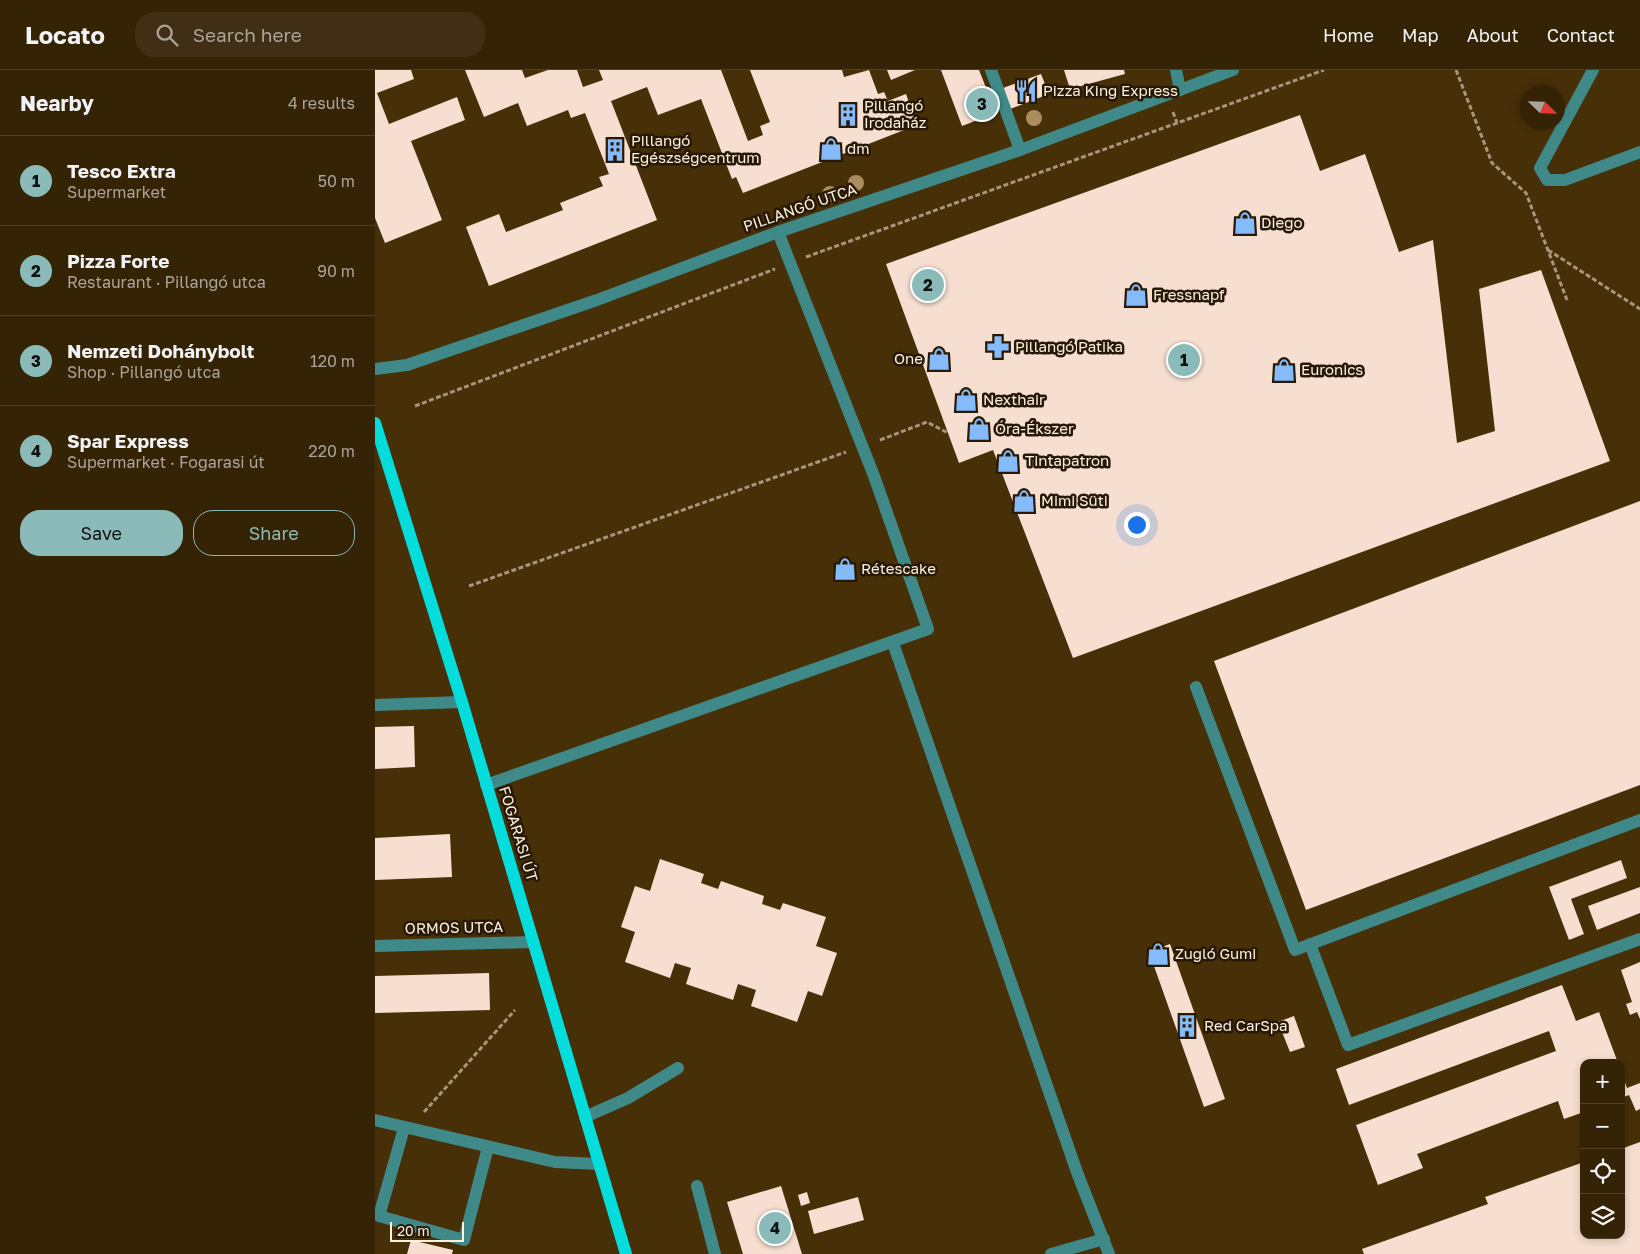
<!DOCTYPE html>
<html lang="en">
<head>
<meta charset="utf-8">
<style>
  body { margin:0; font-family:"Golos Text",sans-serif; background:#402f14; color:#f1f3f6 }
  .controls { position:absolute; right:15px; bottom:15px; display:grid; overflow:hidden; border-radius:10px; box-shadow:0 2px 8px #0003 }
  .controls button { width:45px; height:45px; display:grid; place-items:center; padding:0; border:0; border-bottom:1px solid #4f4028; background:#352306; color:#f1f3f6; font:25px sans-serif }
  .compass { position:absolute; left:1145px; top:15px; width:45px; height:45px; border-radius:50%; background:#352306; box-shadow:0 2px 8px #0003; rotate:113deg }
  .scale { position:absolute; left:15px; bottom:12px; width:74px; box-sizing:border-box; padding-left:5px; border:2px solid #fcf0e1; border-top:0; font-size:14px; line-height:18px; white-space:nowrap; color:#fcf0e1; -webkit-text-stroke:4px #271905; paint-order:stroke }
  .you { position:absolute; left:761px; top:454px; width:18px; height:18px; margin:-12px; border:4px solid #fff; border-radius:50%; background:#1a73e8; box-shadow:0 0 0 8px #1a73e833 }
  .badge { display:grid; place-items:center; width:32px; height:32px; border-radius:50%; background:#8bbbb9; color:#111; font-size:16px; font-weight:700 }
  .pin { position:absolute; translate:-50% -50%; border:2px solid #fff; box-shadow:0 1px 5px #0006 }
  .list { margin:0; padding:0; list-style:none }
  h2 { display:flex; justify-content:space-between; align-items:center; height:65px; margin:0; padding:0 20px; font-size:21px }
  h2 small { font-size:16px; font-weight:400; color:#aaa49b }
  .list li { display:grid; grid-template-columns:32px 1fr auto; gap:15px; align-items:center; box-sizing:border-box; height:90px; padding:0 20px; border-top:1px solid #4f4028 }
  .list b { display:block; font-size:19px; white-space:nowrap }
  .list p { margin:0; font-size:16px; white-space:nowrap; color:#aaa49b }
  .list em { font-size:16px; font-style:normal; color:#aaa49b }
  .actions { display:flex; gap:10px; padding:15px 20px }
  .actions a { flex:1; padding:11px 0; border:1px solid #8bbbb9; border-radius:20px; text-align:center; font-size:18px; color:#8bbbb9 }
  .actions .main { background:#8bbbb9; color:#111 }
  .icon { flex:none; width:28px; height:28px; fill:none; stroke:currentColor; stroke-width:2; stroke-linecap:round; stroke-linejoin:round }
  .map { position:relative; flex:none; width:1265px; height:1184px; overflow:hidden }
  header { display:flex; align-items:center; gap:30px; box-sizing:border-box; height:70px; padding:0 25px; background:#352306; border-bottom:1px solid #4f4028 }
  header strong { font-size:24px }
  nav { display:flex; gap:28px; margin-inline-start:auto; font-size:18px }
  .search { width:350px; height:45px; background:#402f14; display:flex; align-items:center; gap:12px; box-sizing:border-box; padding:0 18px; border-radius:20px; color:#aaa49b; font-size:19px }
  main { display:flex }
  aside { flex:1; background:#352306 }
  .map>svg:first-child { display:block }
  .building { fill:#f6dfd0 }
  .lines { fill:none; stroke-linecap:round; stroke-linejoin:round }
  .path { stroke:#a8967c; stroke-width:3; stroke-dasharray:5 2.5; stroke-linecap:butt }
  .minor { stroke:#3f8988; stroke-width:12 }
  .major { stroke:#04dddb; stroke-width:12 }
  .tree { fill:#ac8c5f }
  .labels { text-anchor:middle; stroke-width:5; stroke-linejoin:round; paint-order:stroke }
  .poi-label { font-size:15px; fill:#fcf0e1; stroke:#271905; text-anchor:start }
  .street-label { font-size:15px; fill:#fcf0e1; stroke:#271905 }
</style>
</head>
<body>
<header>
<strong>Locato</strong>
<div class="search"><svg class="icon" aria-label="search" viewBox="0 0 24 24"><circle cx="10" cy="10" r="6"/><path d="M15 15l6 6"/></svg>Search here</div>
<nav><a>Home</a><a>Map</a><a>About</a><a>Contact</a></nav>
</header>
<main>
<aside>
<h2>Nearby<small>4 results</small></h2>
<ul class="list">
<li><span class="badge">1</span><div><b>Tesco Extra</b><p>Supermarket</p></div><em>50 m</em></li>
<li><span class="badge">2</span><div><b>Pizza Forte</b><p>Restaurant · Pillangó utca</p></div><em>90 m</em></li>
<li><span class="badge">3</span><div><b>Nemzeti Dohánybolt</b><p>Shop · Pillangó utca</p></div><em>120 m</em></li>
<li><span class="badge">4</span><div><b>Spar Express</b><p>Supermarket · Fogarasi út</p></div><em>220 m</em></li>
</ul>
<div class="actions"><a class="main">Save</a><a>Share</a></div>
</aside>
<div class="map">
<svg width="1265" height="1184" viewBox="0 0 1265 1184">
  <rect width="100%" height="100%" fill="#472f08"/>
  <g class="building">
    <polygon points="0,0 36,0 39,9 2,23 14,54 82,27 90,50 36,71 67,150 10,173 0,148"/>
    <polygon points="90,0 147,0 150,8 173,0 202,0 208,17 228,10 224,0 346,0 373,71 388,65 385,56 395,52 375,0 467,0 469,7 494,0 503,24 509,22 513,31 531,24 542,55 368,123 361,107 357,109 326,29 283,45 272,17 236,31 282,150 114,216 91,157 124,144 131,162 188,140 185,133 228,116 224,107 234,104 210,43 196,48 193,40 152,56 143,33 109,47"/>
    <polygon points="512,0 540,0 516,10"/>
    <polygon points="566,0 604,0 621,43 587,56"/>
    <polygon points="689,0 749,0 750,4 695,19"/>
    <polygon points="666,4 674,24 635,39 628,18"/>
    <polygon points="925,45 945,101 990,84 1024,182 1058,170 1082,373 1120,361 1104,219 1166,200 1235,391 698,588 618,380 584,393 511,194"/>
    <polygon points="1265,431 1265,715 931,840 839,591"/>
    <polygon points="39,656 40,697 0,699 0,657"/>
    <polygon points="75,764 77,807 0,810 0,768"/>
    <polygon points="285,789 329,804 326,813 343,819 346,811 389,826 387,834 405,840 408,833 451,847 441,876 462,883 447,926 433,921 422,952 376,936 381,920 363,914 358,930 311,914 316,898 300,893 295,908 250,892 260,862 246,857 260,816 275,821"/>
    <polygon points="1246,790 1252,808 1196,829 1209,864 1194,870 1174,817"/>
    <polygon points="1265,817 1265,843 1222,860 1213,836"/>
    <polygon points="795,874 850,1029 829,1037 774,882"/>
    <polygon points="1265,892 1265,949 1262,942 1255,945 1251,934 1257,932 1246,900"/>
    <polygon points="114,903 115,940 0,943 0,906"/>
    <polygon points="1187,915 1201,951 1224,942 1243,993 1209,993 1209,1042 1189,1049 1183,1031 1042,1084 1048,1098 1003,1115 981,1055 1181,981 1174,961 974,1035 961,999"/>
    <polygon points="919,946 930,977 915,982 903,952"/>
    <polygon points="1246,1002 1252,1018 1265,1013 1265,1039 1261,1041 1254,1025 1246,1028"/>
    <polygon points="1265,1072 1265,1184 989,1184 987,1179 1113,1134 1110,1127 1209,1092 1209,1165 1246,1165 1246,1079"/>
    <polygon points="406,1116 427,1184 368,1184 352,1132"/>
    <polygon points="432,1122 435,1133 426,1136 423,1125"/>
    <polygon points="483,1127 489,1150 439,1164 433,1141"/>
    <polygon points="36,1170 78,1180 77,1184 32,1184"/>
  </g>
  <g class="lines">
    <g class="path">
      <polyline points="1081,0 1117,93 1151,123 1192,230"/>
      <polyline points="798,42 802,53"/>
      <polyline points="1173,180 1265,239"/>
      <polyline points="431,187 949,0"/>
      <polyline points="40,336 400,199"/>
      <polyline points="505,370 552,352 573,363"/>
      <polyline points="94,516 471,382"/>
      <polyline points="49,1042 140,940"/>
    </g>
    <g class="minor">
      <polyline points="616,0 645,80"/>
      <polyline points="801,0 805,20"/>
      <polyline points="1218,0 1165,98 1172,110 1190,110 1265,82"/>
      <polyline points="0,299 32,295 222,230 403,162 645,80 858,0"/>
      <polyline points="518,573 703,1105 734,1184"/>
      <polyline points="821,617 920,880 1265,750"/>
      <polyline points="0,635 87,632"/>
      <polyline points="111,715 553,559 499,406 403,162"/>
      <polyline points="935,874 973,975 1265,869"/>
      <polyline points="0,876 158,872"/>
      <polyline points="210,1047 253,1028 303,998"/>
      <polyline points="0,1050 180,1092 224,1094"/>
      <polyline points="29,1058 4,1146 89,1170 113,1077"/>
      <polyline points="322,1116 340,1184"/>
      <polyline points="676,1184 729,1169"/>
    </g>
    <polyline class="major" points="0,353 87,632 251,1184"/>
  </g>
  <g class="tree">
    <circle cx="659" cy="48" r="8"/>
    <circle cx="481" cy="113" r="8"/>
    <circle cx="455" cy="124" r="8"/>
  </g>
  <defs>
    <symbol id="restaurant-bare" viewBox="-9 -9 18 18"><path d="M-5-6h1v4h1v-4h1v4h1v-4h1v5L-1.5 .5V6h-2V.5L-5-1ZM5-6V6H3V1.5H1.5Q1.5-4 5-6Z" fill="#86bbfb" stroke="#271905" stroke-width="2.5" paint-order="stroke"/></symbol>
    <symbol id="building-bare" viewBox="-9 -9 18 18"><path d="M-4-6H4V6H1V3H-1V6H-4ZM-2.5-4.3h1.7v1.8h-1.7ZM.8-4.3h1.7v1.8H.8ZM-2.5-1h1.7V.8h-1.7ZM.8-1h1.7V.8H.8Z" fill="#86bbfb" stroke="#271905" stroke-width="2.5" paint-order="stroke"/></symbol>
    <symbol id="shop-bare" viewBox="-9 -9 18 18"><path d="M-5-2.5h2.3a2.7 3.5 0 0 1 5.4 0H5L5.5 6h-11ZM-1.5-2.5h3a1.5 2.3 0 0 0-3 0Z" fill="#86bbfb" stroke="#271905" stroke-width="2.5" paint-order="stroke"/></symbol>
    <symbol id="pharmacy-bare" viewBox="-9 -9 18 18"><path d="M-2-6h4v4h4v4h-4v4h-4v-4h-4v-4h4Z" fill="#86bbfb" stroke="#271905" stroke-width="2.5" paint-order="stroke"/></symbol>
  </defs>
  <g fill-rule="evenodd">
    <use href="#restaurant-bare" x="635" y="5" width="32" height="32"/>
    <use href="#building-bare" x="457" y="29" width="32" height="32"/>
    <use href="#shop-bare" x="440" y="63" width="32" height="32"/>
    <use href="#building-bare" x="224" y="64" width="32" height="32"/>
    <use href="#shop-bare" x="854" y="137" width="32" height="32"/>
    <use href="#shop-bare" x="745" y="209" width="32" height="32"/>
    <use href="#pharmacy-bare" x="607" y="261" width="32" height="32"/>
    <use href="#shop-bare" x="548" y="273" width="32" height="32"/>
    <use href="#shop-bare" x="893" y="284" width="32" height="32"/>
    <use href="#shop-bare" x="575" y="314" width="32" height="32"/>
    <use href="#shop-bare" x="588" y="343" width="32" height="32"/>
    <use href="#shop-bare" x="617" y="375" width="32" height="32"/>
    <use href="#shop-bare" x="633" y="415" width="32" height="32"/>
    <use href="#shop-bare" x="454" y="483" width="32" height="32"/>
    <use href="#shop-bare" x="767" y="868" width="32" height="32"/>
    <use href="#building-bare" x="796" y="940" width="32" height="32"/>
  </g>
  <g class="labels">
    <g class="poi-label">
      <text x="668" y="26">Pizza King Express</text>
      <text x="489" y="41">Pillangó<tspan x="489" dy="17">Irodaház</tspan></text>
      <text x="256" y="76">Pillangó<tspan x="256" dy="17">Egészségcentrum</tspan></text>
      <text x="472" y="84">dm</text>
      <text x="886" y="158">Diego</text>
      <text x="778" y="230">Fressnapf</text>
      <text x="640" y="282">Pillangó Patika</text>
      <text x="548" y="294" text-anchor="end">One</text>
      <text x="926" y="305">Euronics</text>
      <text x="608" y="335">Nexthair</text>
      <text x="620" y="364">Óra-Ékszer</text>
      <text x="650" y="396">Tintapatron</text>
      <text x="666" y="436">Mimi Süti</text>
      <text x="486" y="504">Rétescake</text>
      <text x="800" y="889">Zugló Gumi</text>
      <text x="829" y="961">Red CarSpa</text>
    </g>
    <g class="street-label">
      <text transform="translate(425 138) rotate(-19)" y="5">PILLANGÓ UTCA</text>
      <text transform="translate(143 764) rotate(73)" y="5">FOGARASI ÚT</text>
      <text transform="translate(79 858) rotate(-1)" y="5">ORMOS UTCA</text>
    </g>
  </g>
</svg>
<div class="controls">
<button>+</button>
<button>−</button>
<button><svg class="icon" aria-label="locate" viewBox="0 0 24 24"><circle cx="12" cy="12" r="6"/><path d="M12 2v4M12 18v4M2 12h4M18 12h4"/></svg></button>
<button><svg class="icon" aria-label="layers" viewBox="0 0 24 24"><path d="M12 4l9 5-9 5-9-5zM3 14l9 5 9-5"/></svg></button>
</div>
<svg class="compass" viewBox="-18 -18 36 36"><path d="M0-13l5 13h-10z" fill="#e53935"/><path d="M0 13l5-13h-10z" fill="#aaa49b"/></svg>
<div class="scale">20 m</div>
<div class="you"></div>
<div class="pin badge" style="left:809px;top:290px">1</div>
<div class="pin badge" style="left:553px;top:215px">2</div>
<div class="pin badge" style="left:607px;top:34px">3</div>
<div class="pin badge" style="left:400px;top:1158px">4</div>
</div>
</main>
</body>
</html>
